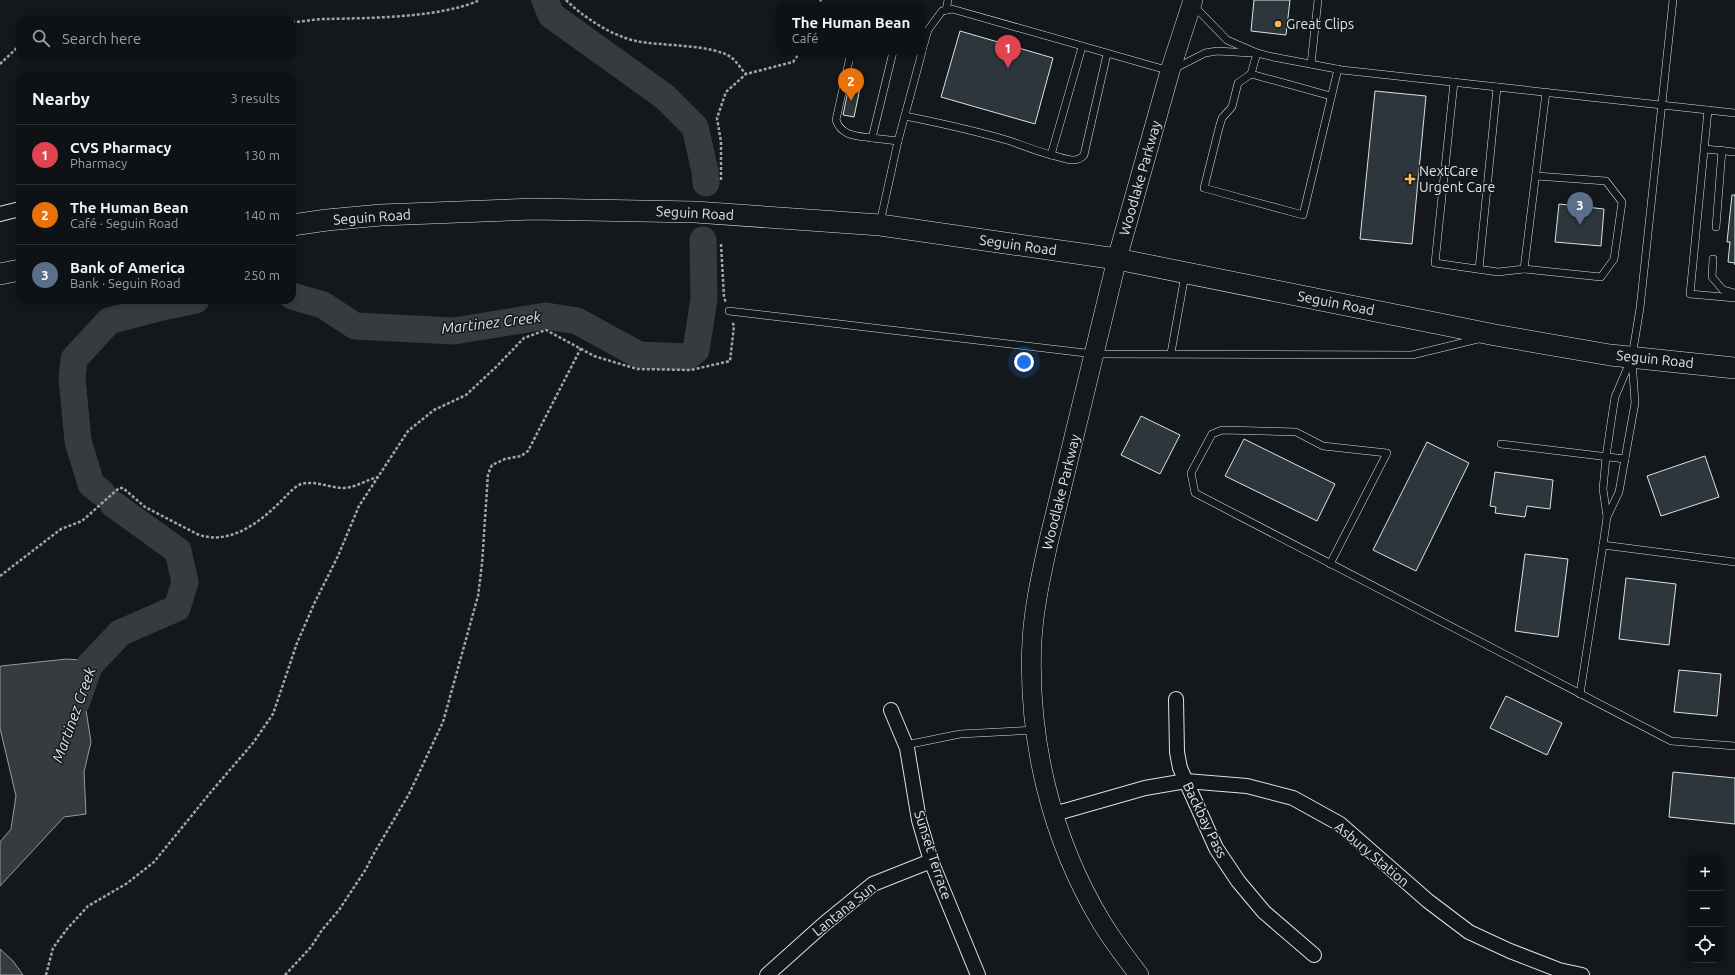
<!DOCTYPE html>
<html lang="en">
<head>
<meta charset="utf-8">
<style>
  body { margin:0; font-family:Ubuntu,sans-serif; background:#1d2022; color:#f1f3f6 }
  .controls { position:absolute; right:12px; bottom:12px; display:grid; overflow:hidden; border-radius:8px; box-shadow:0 2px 6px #0003 }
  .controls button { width:36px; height:36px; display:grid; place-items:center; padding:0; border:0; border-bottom:1px solid #2f3234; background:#0f1215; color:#f1f3f6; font:20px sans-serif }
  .you { position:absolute; left:1024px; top:362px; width:14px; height:14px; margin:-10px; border:3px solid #fff; border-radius:50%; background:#1a73e8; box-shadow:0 0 0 6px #1a73e833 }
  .badge { display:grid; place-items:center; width:26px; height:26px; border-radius:50%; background:#db2777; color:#fff; font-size:13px; font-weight:700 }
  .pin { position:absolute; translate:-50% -33px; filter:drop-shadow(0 1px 2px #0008) }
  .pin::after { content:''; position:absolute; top:21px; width:14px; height:12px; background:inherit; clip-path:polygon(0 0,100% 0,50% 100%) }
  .popup { position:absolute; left:777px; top:3px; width:148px; height:52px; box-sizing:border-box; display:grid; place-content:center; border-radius:8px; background:#0f1215; filter:drop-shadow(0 1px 3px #0005); font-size:13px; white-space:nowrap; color:#9b9ea0 }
  .popup b { font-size:15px; color:#f1f3f6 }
  .popup::after { content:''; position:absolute; left:50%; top:100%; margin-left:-8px; border:8px solid transparent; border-top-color:#0f1215 }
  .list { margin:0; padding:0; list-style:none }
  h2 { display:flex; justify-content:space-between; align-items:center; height:52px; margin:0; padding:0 16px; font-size:17px }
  h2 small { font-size:13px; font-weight:400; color:#9b9ea0 }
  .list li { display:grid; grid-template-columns:26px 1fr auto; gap:12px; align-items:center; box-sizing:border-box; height:60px; padding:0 16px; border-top:1px solid #2f3234 }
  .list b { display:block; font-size:15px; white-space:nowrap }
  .list p { margin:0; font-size:13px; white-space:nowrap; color:#9b9ea0 }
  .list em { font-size:13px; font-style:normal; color:#9b9ea0 }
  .icon { flex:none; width:22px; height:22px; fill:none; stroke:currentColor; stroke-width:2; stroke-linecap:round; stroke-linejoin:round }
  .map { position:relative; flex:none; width:1735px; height:975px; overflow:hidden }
  .search { position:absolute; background:#0f1215; box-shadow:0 2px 6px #0003; left:16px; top:16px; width:280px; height:44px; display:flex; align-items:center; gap:10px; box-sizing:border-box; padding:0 14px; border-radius:12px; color:#9b9ea0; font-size:15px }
  .panel { position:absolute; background:#0f1215; box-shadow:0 2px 6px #0003; left:16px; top:72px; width:280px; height:232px; border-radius:12px }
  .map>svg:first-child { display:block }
  .water { fill:#363b3e; stroke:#939e99 }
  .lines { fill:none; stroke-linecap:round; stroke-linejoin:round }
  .river { stroke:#363b3e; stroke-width:27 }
  .building { fill:#2c363c; stroke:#d8e6dc }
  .lane-casing { stroke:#d8e6dc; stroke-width:8 }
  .street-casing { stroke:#d8e6dc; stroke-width:16 }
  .secondary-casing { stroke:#d8e6dc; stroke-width:20 }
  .primary-casing { stroke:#d8e6dc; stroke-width:22 }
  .path { stroke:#9da8a2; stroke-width:2.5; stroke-dasharray:3 2; stroke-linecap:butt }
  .lane { stroke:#14181c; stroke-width:7 }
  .street { stroke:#14181c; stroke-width:14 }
  .secondary { stroke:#14181c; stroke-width:19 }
  .primary { stroke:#14181c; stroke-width:21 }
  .poi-dot { fill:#ffb74d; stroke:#14181c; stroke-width:1.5 }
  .labels { text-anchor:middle; stroke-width:3; stroke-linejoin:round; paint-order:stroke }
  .poi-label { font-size:14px; fill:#d8e6dc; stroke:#14181c; text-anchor:start }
  .street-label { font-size:14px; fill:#d8e6dc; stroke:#14181c }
  .water-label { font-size:15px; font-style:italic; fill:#d8e6dc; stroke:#14181c }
</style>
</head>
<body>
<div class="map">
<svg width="1735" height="975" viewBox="0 0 1735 975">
  <rect width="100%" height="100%" fill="#14181c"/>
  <g class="water">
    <polygon points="67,659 90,661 85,704 91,742 84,772 86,814 64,817 0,886 0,842 11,829 16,796 0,728 0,667 1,666"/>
    <polygon points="0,949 13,961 23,975 0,975"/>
  </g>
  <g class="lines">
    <g class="river">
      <polyline points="545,0 551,15 665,97 695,127 705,171 706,183"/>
      <polyline points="292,296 323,305 355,326 454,331 546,316 577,321 639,355 687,357 696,350 704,299 703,240"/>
      <polyline points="102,493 91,484 78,441 72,378 74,359 109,321 158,308 196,300"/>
      <polyline points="77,701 89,666 120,633 177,608 185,582 178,551 113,504"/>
    </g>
  </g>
  <g class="building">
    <polygon points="1254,0 1290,0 1286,35 1251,31"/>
    <polygon points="960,31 1053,58 1035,124 941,97"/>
    <polygon points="849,86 860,88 854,117 843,115"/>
    <polygon points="1375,91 1426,96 1412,244 1360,239"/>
    <polygon points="1732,195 1735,195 1735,265 1735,263 1728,262 1730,242 1727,242"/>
    <polygon points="1559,204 1604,209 1601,246 1555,242"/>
    <polygon points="1141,416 1180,435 1160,474 1121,455"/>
    <polygon points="1244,439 1335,484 1317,521 1225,476"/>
    <polygon points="1427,442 1469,463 1416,571 1373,550"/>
    <polygon points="1705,456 1719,497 1661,516 1647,476"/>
    <polygon points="1495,472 1553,480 1550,509 1527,506 1525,517 1495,513 1496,507 1490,506"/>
    <polygon points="1525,554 1568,559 1558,637 1515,631"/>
    <polygon points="1626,578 1676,584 1669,645 1619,639"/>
    <polygon points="1679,670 1721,674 1717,716 1674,712"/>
    <polygon points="1506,696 1562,723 1547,755 1490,728"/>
    <polygon points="1673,772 1735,778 1735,824 1669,817"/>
  </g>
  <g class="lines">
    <defs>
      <g id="lane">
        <polyline points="1193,5 1227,40 1257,53 1273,57 1342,70 1735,113"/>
        <polyline points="946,10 948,0"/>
        <polyline points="922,51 928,30 942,11 952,9 1170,71 1205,53 1217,51 1251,53"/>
        <path d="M851,52L836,120C841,136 857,136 872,138"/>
        <polyline points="893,52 872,138 898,141"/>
        <polyline points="1257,53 1251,74 1238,83 1232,107 1222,118 1219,128 1204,188 1303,215 1338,69"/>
        <polyline points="1311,64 1318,0"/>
        <polyline points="1251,74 1331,96"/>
        <polyline points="1454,82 1435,263 1498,272 1524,269 1546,92"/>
        <polyline points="1708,110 1690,294 1735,298"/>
        <path d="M905,116C940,123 976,131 1010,141C1024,146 1037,151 1051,155L1082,47"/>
        <polyline points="1705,149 1735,152"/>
        <path d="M1051,155C1062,157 1076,165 1084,155L1107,54"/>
        <polyline points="880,223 898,141 922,52"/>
        <polyline points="1716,227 1722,150"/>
        <polyline points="1713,259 1712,277 1723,290 1735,293"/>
        <polyline points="1479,269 1497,87"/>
        <polyline points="1524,269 1601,277 1614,259 1622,202 1606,181 1536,176"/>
        <polyline points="729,311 1094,354 1412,355 1478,339"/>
        <polyline points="1171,353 1185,275"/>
        <polyline points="1501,444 1625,459"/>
        <polyline points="1607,517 1619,492 1635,403 1632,360"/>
        <polyline points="1603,545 1607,517 1603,489 1606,457 1612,416 1615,397 1632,357 1640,308 1673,0"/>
        <polyline points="1330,564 1387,453 1323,446 1296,432 1222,430 1212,434 1191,473 1195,493 1671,741 1735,746"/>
        <polyline points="1580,694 1603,545 1735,562"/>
        <polyline points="906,745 960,734 1036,730"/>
      </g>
      <g id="street">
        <polyline points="0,214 20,209"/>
        <polyline points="1176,699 1177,752 1180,768 1216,848 1238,881 1264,912 1314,955"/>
        <polyline points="891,710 907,748 919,820 931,861 978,975"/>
        <polyline points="1054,814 1145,788 1186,781 1247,786 1293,798 1340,824 1428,901 1469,932 1510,951 1559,970 1582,975"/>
        <polyline points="767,975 824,924 873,884 931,861"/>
      </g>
      <path id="secondary" d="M1139,975C1126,958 1113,941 1102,923C1051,839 1027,738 1032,640C1034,607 1041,576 1048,544L1117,259L1170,71L1193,0"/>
      <g id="primary">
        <polyline points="292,225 327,220 381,215 533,209 695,212 880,225 1117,259 1495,335 1610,355 1735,368"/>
        <polyline points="0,274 20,270"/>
      </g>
    </defs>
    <use href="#lane" class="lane-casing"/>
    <use href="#street" class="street-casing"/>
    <use href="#secondary" class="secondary-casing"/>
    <use href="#primary" class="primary-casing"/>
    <g class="path">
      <path d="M566,0C583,17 612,36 636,41C658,46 715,44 732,58C737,62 741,69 746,74"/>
      <polyline points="818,6 821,0"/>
      <polyline points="172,20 214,18 220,20"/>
      <path d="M292,22C303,22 314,19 326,19C369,18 440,18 480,0"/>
      <polyline points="0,64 20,45"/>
      <polyline points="721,180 721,142 717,118 726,92 746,74 793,62 800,52"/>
      <polyline points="721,244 724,297 726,303"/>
      <path d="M0,576L61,529L82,521L119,488H123L145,507L197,534C227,546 258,524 278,504C286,497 292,488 301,484C316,480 329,488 344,488C357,487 366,480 378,477"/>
      <polyline points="46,975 53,948 67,929 88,906 126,884 154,862 210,793 253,743 273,714 297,643 314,604 338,556 359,506 408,431 434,410 466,395 496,367 524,338 546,330 594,356 637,369 691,370 730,361 734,326 732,321"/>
      <polyline points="285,975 311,947 322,930 339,910 366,869 373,855 409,794 443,722 478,596 482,564 488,474 492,465 505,459 521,456 528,451 581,348"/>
    </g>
    <use href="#lane" class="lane"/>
    <use href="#street" class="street"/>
    <use href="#secondary" class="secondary"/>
    <use href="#primary" class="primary"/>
  </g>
  <g class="poi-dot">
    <circle cx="1278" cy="24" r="4"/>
    <path d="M1408 173h4v4h4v4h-4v4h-4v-4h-4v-4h4z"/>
  </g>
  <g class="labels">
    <g class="poi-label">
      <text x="1286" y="29">Great Clips</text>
      <text x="1419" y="176">NextCare<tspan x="1419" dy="16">Urgent Care</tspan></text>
    </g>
    <g class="street-label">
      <text transform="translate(1140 178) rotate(-74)" y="5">Woodlake Parkway</text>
      <text transform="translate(695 213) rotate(3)" y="5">Seguin Road</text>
      <text transform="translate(372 217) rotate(-4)" y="5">Seguin Road</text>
      <text transform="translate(1018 245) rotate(8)" y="5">Seguin Road</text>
      <text transform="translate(1336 303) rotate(11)" y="5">Seguin Road</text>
      <text transform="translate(1655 359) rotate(6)" y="5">Seguin Road</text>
      <text transform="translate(1061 492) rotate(-76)" y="5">Woodlake Parkway</text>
      <text transform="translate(1205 820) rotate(64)" y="5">Backbay Pass</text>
      <text transform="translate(1372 854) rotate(40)" y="5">Asbury Station</text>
      <text transform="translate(933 855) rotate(72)" y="5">Sunset Terrace</text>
      <text transform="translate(844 909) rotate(-39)" y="5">Lantana Sun</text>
    </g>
    <g class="water-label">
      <text transform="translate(491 323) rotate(-7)" y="5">Martinez Creek</text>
      <text transform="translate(74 715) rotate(-70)" y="5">Martinez Creek</text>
    </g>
  </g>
</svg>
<div class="controls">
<button>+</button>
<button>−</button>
<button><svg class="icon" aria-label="locate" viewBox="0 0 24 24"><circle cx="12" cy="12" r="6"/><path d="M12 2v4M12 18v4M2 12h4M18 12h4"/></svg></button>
</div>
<div class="you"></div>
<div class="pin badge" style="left:1008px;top:68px;background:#e0444e">1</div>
<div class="pin badge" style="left:851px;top:101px;background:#e8710a">2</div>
<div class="popup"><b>The Human Bean</b>Café</div>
<div class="pin badge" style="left:1580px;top:225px;background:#5c6f8a">3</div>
<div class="search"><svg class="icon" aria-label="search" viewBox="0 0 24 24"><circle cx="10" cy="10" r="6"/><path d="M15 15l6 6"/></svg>Search here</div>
<section class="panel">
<h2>Nearby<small>3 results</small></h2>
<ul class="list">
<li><span class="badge" style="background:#e0444e">1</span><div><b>CVS Pharmacy</b><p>Pharmacy</p></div><em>130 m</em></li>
<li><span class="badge" style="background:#e8710a">2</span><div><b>The Human Bean</b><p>Café · Seguin Road</p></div><em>140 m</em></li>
<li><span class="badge" style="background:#5c6f8a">3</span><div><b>Bank of America</b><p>Bank · Seguin Road</p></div><em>250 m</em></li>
</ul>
</section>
</div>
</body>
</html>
